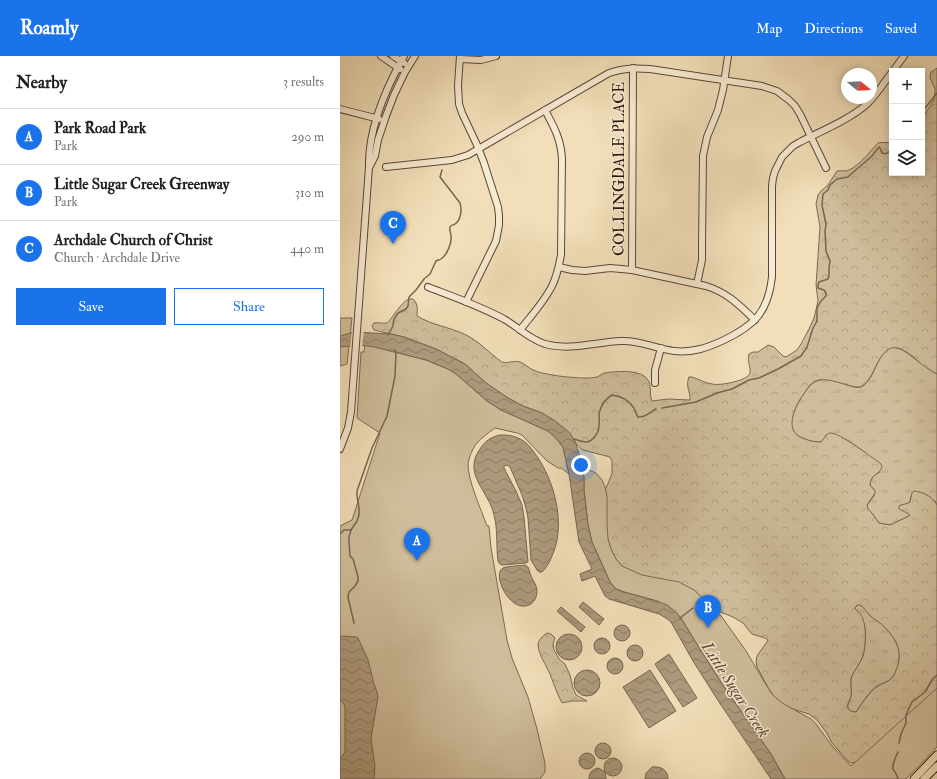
<!DOCTYPE html>
<html lang="en">
<head>
<meta charset="utf-8">
<style>
  body { margin:0; font-family:"IM FELL Double Pica",serif; background:#f2f2f2; color:#202124 }
  .controls { position:absolute; right:12px; top:12px; display:grid; overflow:hidden; border-radius:0px; box-shadow:0 2px 10px #0003 }
  .controls button { width:36px; height:36px; display:grid; place-items:center; padding:0; border:0; border-bottom:1px solid #e0e0e0; background:#fff; color:#202124; font:20px sans-serif }
  .compass { position:absolute; left:501px; top:12px; width:36px; height:36px; border-radius:50%; background:#fff; box-shadow:0 2px 10px #0003; rotate:108deg }
  .you { position:absolute; left:241px; top:409px; width:14px; height:14px; margin:-10px; border:3px solid #fff; border-radius:50%; background:#1a73e8; box-shadow:0 0 0 6px #1a73e833 }
  .badge { display:grid; place-items:center; width:26px; height:26px; border-radius:50%; background:#1a73e8; color:#fff; font-size:13px; font-weight:700 }
  .pin { position:absolute; translate:-50% -33px; filter:drop-shadow(0 1px 2px #0008) }
  .pin::after { content:''; position:absolute; top:21px; width:14px; height:12px; background:inherit; clip-path:polygon(0 0,100% 0,50% 100%) }
  .list { margin:0; padding:0; list-style:none }
  h2 { display:flex; justify-content:space-between; align-items:center; height:52px; margin:0; padding:0 16px; font-size:17px }
  h2 small { font-size:13px; font-weight:400; color:#757577 }
  .list li { display:grid; grid-template-columns:26px 1fr auto; gap:12px; align-items:center; box-sizing:border-box; height:56px; padding:0 16px; border-top:1px solid #e0e0e0 }
  .list b { display:block; font-size:15px; white-space:nowrap }
  .list p { margin:0; font-size:13px; white-space:nowrap; color:#757577 }
  .list em { font-size:13px; font-style:normal; color:#757577 }
  .actions { display:flex; gap:8px; padding:12px 16px }
  .actions a { flex:1; padding:9px 0; border:1px solid #1a73e8; border-radius:0px; text-align:center; font-size:14px; color:#1a73e8 }
  .actions .main { background:#1a73e8; color:#fff }
  .icon { flex:none; width:22px; height:22px; fill:none; stroke:currentColor; stroke-width:2; stroke-linecap:round; stroke-linejoin:round }
  .map { position:relative; flex:none; width:597px; height:723px; overflow:hidden }
  header { display:flex; align-items:center; gap:24px; box-sizing:border-box; height:56px; padding:0 20px; background:#1a73e8; color:#fff }
  header strong { font-size:19px }
  nav { display:flex; gap:22px; margin-inline-start:auto; font-size:14px }
  main { display:flex }
  aside { flex:1; background:#fff }
  .map>svg:first-child { display:block }
  .grass { fill:url(#grass-tufts); stroke:#7a6953 }
  .forest { fill:url(#forest-crowns); stroke:#7a6953; fill-rule:evenodd }
  .green { fill:#cfbd9b; stroke:#7a6953 }
  .water { fill:url(#water-waves); stroke:#776550 }
  .pier { fill:#f2dfb9 }
  .lines { fill:none; stroke-linecap:round; stroke-linejoin:round }
  .stream { stroke:#776550; stroke-width:1.5 }
  .minor-casing { stroke:#594836; stroke-width:8 }
  .major-casing { stroke:#26150b; stroke-width:9 }
  .minor { stroke:#f7ead2; stroke-width:6 }
  .major { stroke:#f2dfb9; stroke-width:7 }
  .labels { text-anchor:middle; stroke-width:3; stroke-linejoin:round; paint-order:stroke }
  .street-label { font-size:15px; fill:#26150b; stroke:#f7ead2 }
  .water-label { font-size:16px; font-style:italic; fill:#5c4a39; stroke:#f7ead2 }
</style>
</head>
<body>
<header>
<strong>Roamly</strong>
<nav><a>Map</a><a>Directions</a><a>Saved</a></nav>
</header>
<main>
<aside>
<h2>Nearby<small>3 results</small></h2>
<ul class="list">
<li><span class="badge">A</span><div><b>Park Road Park</b><p>Park</p></div><em>290 m</em></li>
<li><span class="badge">B</span><div><b>Little Sugar Creek Greenway</b><p>Park</p></div><em>310 m</em></li>
<li><span class="badge">C</span><div><b>Archdale Church of Christ</b><p>Church · Archdale Drive</p></div><em>440 m</em></li>
</ul>
<div class="actions"><a class="main">Save</a><a>Share</a></div>
</aside>
<div class="map">
<svg width="597" height="723" viewBox="0 0 597 723">
  <defs>
    <pattern id="grass-tufts" width="24" height="20" patternUnits="userSpaceOnUse"><rect width="24" height="20" fill="#cfbd9b"/><path d="M3 7l-1-3M5 7V3M7 7l1-3M15 17l-1-3M17 17v-4M19 17l1-3" fill="none" stroke="#b2a284"/></pattern>
    <pattern id="forest-crowns" width="20" height="18" patternUnits="userSpaceOnUse"><rect width="20" height="18" fill="#cfbd9b"/><path d="M2 6a3 3 0 1 1 6 0M12 15a3 3 0 1 1 6 0" fill="none" stroke="#b2a284"/></pattern>
    <pattern id="water-waves" width="16" height="10" patternUnits="userSpaceOnUse"><rect width="16" height="10" fill="#ad9a7e"/><path d="M0 5q4-4 8 0t8 0" fill="none" stroke="#8d7c65"/></pattern>
  </defs>
  <rect width="100%" height="100%" fill="#f2dfb9"/>
  <filter id="stains"><feTurbulence type="fractalNoise" baseFrequency=".005" numOctaves="4"/><feColorMatrix values="0 0 0 0 .2 0 0 0 0 .09 0 0 0 0 .02 0 0 0 .5 -.17"/></filter>
  <radialGradient id="worn" r=".72"><stop offset=".6" stop-color="#630" stop-opacity="0"/><stop offset="1" stop-color="#630" stop-opacity=".3"/></radialGradient>
  <g class="grass">
    <path d="M551,291C564,292 569,299 579,306C585,310 591,314 597,318V449L595,445L571,440L570,446L567,448L561,449L570,459L569,460L550,469L539,467L531,456L528,453L527,449L534,440L535,435L530,429C531,422 534,419 540,416L528,399L516,390L507,384L495,379H486C485,381 483,385 481,386C473,388 457,381 453,375C447,363 461,340 469,331C485,311 513,338 523,330C536,321 535,300 551,291Z"/>
    <path d="M517,549C518,549 519,549 520,549C523,550 524,553 526,555C530,560 535,564 540,567C553,578 563,592 558,609C556,614 555,619 551,623C547,626 542,627 537,630C528,637 522,647 516,656C503,655 509,649 511,640C512,635 510,628 511,622C514,614 520,608 523,600C525,594 526,578 525,572C524,565 518,558 515,552Z"/>
  </g>
  <g class="forest">
    <path d="M597,12V318C590,314 583,310 577,304C558,288 548,285 536,310C533,316 528,327 522,330C515,335 489,319 475,325C470,328 466,334 463,339C457,347 448,365 454,375C456,379 459,381 463,382C469,385 474,386 481,386C484,383 486,378 490,377C499,376 531,401 540,407L542,410C541,416 538,416 534,420C531,422 530,426 530,429L535,435V437L527,449L528,453L531,456L539,467L550,469L569,460L570,459C567,456 562,455 559,453V450C563,448 567,448 570,446L572,437L574,435C583,436 592,440 597,449V633L518,706L511,707L508,705L492,687L486,676L477,664L469,658L446,651L437,645L429,633L417,611L416,606L417,600L427,586L428,584L425,582L412,578L403,567L393,561L289,519L276,503L271,493L265,474L264,437L272,418V405L270,401L243,394C238,391 236,388 234,383L202,357L183,350L168,342L146,327L125,308L96,293L64,281L34,274L32,270L34,267C38,266 43,268 47,267C51,265 69,231 76,247C78,251 77,256 77,260C92,269 109,271 124,278C138,284 150,298 162,306C168,308 174,304 180,306C185,308 189,312 193,314C204,319 232,322 245,322C248,322 253,322 257,321C260,320 262,317 265,317C275,315 296,314 304,320C314,327 308,336 312,345L328,343L350,344C351,336 345,331 349,321H352C358,323 365,327 372,328C379,330 408,325 410,317C411,311 407,306 409,298L413,296H418L428,289L434,291L443,300L446,301L457,294L461,288L469,273L474,262L478,245L476,229L480,171L476,148L478,139L481,135L488,129L497,115C501,114 505,116 509,114C520,109 530,95 538,87C542,86 547,87 552,86V117H582V62L594,44L595,36V33L590,22L591,16ZM517,549C518,549 519,549 520,549C523,550 524,553 526,555C530,560 535,564 540,567C553,578 563,592 558,609C556,614 555,619 551,623C546,627 540,628 535,632C527,639 522,648 516,656C513,656 509,655 508,652C506,649 510,644 511,640C512,634 510,628 511,622C514,614 521,607 523,599C526,589 528,561 517,555L515,552Z"/>
    <path d="M207,577L211,578L215,582L213,588L214,594L219,603L225,608L230,619L233,632L236,639L247,645H232L222,647C217,638 214,628 210,618C206,609 199,599 198,589C198,584 203,580 207,577Z"/>
  </g>
  <g class="green">
    <polygon points="0,262 12,262 7,308 0,310"/>
    <path d="M25,288L86,304L108,313L116,318L123,324L147,345L161,354L208,375L215,381L223,391L229,418L221,412H218L207,405L182,379L177,377L155,372C148,377 141,382 136,388C132,394 129,401 128,408C128,425 141,453 147,470H149L151,492L167,584L172,602L188,641L197,673L205,707V716L200,723H0V470L12,464L40,377L17,362L21,296H24Z"/>
    <polygon points="242,411 256,417 262,424 265,431 267,441 267,467 268,483 271,493 276,503 282,510 302,519 339,526 354,534 382,561 406,595 431,637 436,642 444,648 471,663 476,668 492,690 511,710 597,632 597,691 566,723 445,723 431,698 382,628 353,582 341,562 317,545 284,536 276,533 270,526 252,486 248,469 244,434 244,422"/>
  </g>
  <g class="water">
    <polygon points="14,276 51,278 64,281 96,293 125,308 146,327 168,342 183,350 202,357 214,364 230,377 236,388 242,408 244,422 244,434 248,469 252,486 270,526 276,533 284,536 317,545 327,549 336,556 341,562 353,582 382,628 431,698 445,723 431,723 379,646 353,605 331,566 326,562 319,558 269,543 265,540 255,520 242,525 240,518 252,513 239,486 229,418 223,391 215,381 208,375 161,354 147,345 123,324 116,318 108,313 86,304 34,291 20,289 0,291 0,280"/>
    <path d="M160,379C166,379 172,379 178,382C186,385 191,392 196,399C214,424 225,465 214,495C211,503 208,510 202,516H199L197,514L191,504L188,462L186,452L182,439L170,411L167,409L164,410V412L176,435L182,449L184,461L188,506L186,507L162,509L160,508L158,505C156,490 158,474 154,459C149,435 122,418 140,393C145,385 151,381 160,379Z"/>
    <path d="M185,509L188,511C189,514 190,517 191,520C193,525 197,529 197,535C197,540 195,545 191,548C171,560 151,518 163,512C167,510 180,510 185,509Z"/>
    <polygon points="243,546 264,563 259,569 239,551"/>
    <polygon points="221,551 245,571 241,576 217,555"/>
    <circle cx="282" cy="577" r="8"/>
    <circle cx="229" cy="591" r="13"/>
    <polygon points="0,580 16,581 18,582 28,604 34,628 37,636 38,641 31,682 35,711 34,723 0,723 0,703 5,696 5,651 3,646 0,644"/>
    <circle cx="262" cy="590" r="8"/>
    <circle cx="295" cy="597" r="8"/>
    <polygon points="329,598 357,642 343,651 315,608"/>
    <circle cx="275" cy="610" r="8"/>
    <circle cx="247" cy="627" r="13"/>
    <polygon points="310,614 336,655 309,672 283,631"/>
    <circle cx="263" cy="695" r="8"/>
    <circle cx="247" cy="705" r="8"/>
    <circle cx="273" cy="711" r="9"/>
    <path d="M312,711C321,710 328,714 328,723H305L306,717Z"/>
    <path d="M258,712L260,713L265,716L266,723H249C249,717 252,713 258,712Z"/>
  </g>
  <polygon class="pier" points="14,274 24,274 22,291 10,292 12,275"/>
  <g class="lines">
    <g class="stream">
      <polyline points="582,56 597,37"/>
      <path d="M48,279L53,270L54,263L58,257L66,253L68,250L69,241L76,234L84,223L90,218L96,205C97,204 100,204 101,203C107,199 112,187 111,180C111,178 109,173 110,171C111,169 114,169 115,168C121,164 122,154 120,147L100,121L102,114"/>
      <path d="M322,352L356,346L377,337L392,333L409,324L419,322L438,313L461,300L467,291L473,272L477,265V252L481,245L486,240V237L484,234L478,232V229L479,226L488,223L489,220V212L490,205L486,195L485,175L486,168L482,149L483,138L488,134L490,129L497,123L508,121L510,119L532,100L539,91L540,92L542,97C546,99 549,96 552,93"/>
      <path d="M234,383C237,384 242,386 246,386C253,386 259,376 259,370C260,364 258,359 260,354C262,348 267,342 272,339C281,340 289,344 294,352C295,355 296,358 298,361C305,362 310,356 316,353"/>
      <polyline points="0,478 4,474 11,474"/>
      <polyline points="340,562 353,552"/>
      <polyline points="14,567 8,541 9,536 15,530 18,525 18,521 13,503 10,500 9,485 9,481 11,474 17,465 19,459 19,452 17,440 17,435 32,392 47,360 55,320 56,296 55,294"/>
      <polyline points="559,687 561,678 566,667 566,659 570,650 572,646 585,636 592,624 597,619"/>
      <path d="M558,696C556,700 552,708 553,713C555,717 557,718 558,723"/>
    </g>
    <defs>
      <g id="minor">
        <polyline points="41,0 60,13"/>
        <polyline points="53,0 64,7"/>
        <polyline points="120,0 118,29 119,48 122,57 137,89 144,107 158,151 159,160 159,169 156,185 126,246"/>
        <polyline points="120,3 141,4 156,0"/>
        <polyline points="553,15 564,0"/>
        <polyline points="0,53 39,63"/>
        <polyline points="30,110 35,100 38,84 46,60 54,39 65,16 75,0"/>
        <path d="M46,111L112,104L128,99L269,17C283,12 295,12 310,13L422,30L437,35L449,44L455,50L460,58L486,112"/>
        <path d="M219,211L232,214L245,215L270,212L292,214L366,230C388,237 399,249 415,264"/>
        <polyline points="292,214 293,12"/>
        <polyline points="357,228 362,204 362,190 363,100 367,81 378,54 383,34 388,0"/>
        <path d="M88,231C114,241 140,250 164,263C178,271 189,283 205,288C230,295 256,286 281,285C300,284 316,293 334,295C352,297 367,292 384,284C415,269 428,256 432,221V130L433,122L435,115L442,101L453,90L460,86C481,75 509,64 527,48C537,38 544,27 552,16"/>
        <path d="M180,274C191,260 204,246 212,230C217,220 219,210 221,199L222,103C221,83 214,71 205,54"/>
        <polyline points="315,327 315,314 321,292"/>
        <path d="M0,393L8,372L11,356L29,111C28,74 46,32 64,0"/>
      </g>
      <g id="major">
        <polyline points="574,723 597,699"/>
        <polyline points="584,723 597,710"/>
      </g>
    </defs>
    <use href="#minor" class="minor-casing"/>
    <use href="#major" class="major-casing"/>
    <use href="#minor" class="minor"/>
    <use href="#major" class="major"/>
  </g>
  <g class="labels">
    <g class="street-label">
      <text transform="translate(279 113) rotate(-90)" y="5">COLLINGDALE PLACE</text>
    </g>
    <g class="water-label">
      <text transform="translate(396 633) rotate(57)" y="6">Little Sugar Creek</text>
    </g>
  </g>
  <rect width="100%" height="100%" filter="url(#stains)"/>
  <rect width="100%" height="100%" fill="url(#worn)"/>
</svg>
<div class="controls">
<button>+</button>
<button>−</button>
<button><svg class="icon" aria-label="layers" viewBox="0 0 24 24"><path d="M12 4l9 5-9 5-9-5zM3 14l9 5 9-5"/></svg></button>
</div>
<svg class="compass" viewBox="-18 -18 36 36"><path d="M0-13l5 13h-10z" fill="#e53935"/><path d="M0 13l5-13h-10z" fill="#757577"/></svg>
<div class="you"></div>
<div class="pin badge" style="left:77px;top:505px">A</div>
<div class="pin badge" style="left:368px;top:572px">B</div>
<div class="pin badge" style="left:53px;top:188px">C</div>
</div>
</main>
</body>
</html>
